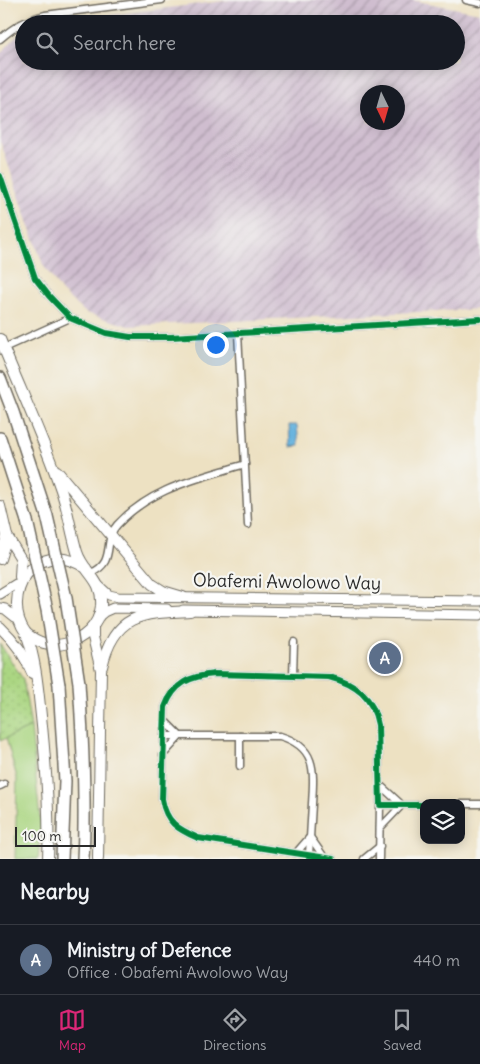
<!DOCTYPE html>
<html lang="en">
<head>
<meta charset="utf-8">
<style>
  body { margin:0; font-family:Delius,sans-serif; background:#20242c; color:#f1f3f6 }
  .controls { position:absolute; right:15px; bottom:15px; display:grid; overflow:hidden; border-radius:10px; box-shadow:0 2px 12px #0003 }
  .controls button { width:45px; height:45px; display:grid; place-items:center; padding:0; border:0; border-bottom:1px solid #363941; background:#171b24; color:#f1f3f6; font:25px sans-serif }
  .compass { position:absolute; left:360px; top:85px; width:45px; height:45px; border-radius:50%; background:#171b24; box-shadow:0 2px 12px #0003; rotate:175deg }
  .scale { position:absolute; left:15px; bottom:12px; width:81px; box-sizing:border-box; padding-left:5px; border:2px solid #2b2b2b; border-top:0; font-size:14px; line-height:18px; white-space:nowrap; color:#2b2b2b; -webkit-text-stroke:4px #f6f6f2; paint-order:stroke }
  .you { position:absolute; left:215px; top:344px; width:18px; height:18px; margin:-12px; border:4px solid #fff; border-radius:50%; background:#1a73e8; box-shadow:0 0 0 8px #1a73e833 }
  .badge { display:grid; place-items:center; width:32px; height:32px; border-radius:50%; background:#db2777; color:#fff; font-size:16px; font-weight:700 }
  .pin { position:absolute; translate:-50% -50%; border:2px solid #fff; box-shadow:0 1px 5px #0006 }
  .list { margin:0; padding:0; list-style:none }
  h2 { display:flex; justify-content:space-between; align-items:center; height:65px; margin:0; padding:0 20px; font-size:21px }
  h2 small { font-size:16px; font-weight:400; color:#9ea1a6 }
  .list li { display:grid; grid-template-columns:32px 1fr auto; gap:15px; align-items:center; box-sizing:border-box; height:70px; padding:0 20px; border-top:1px solid #363941 }
  .list b { display:block; font-size:19px; white-space:nowrap }
  .list p { margin:0; font-size:16px; white-space:nowrap; color:#9ea1a6 }
  .list em { font-size:16px; font-style:normal; color:#9ea1a6 }
  .icon { flex:none; width:28px; height:28px; fill:none; stroke:currentColor; stroke-width:2; stroke-linecap:round; stroke-linejoin:round }
  .map { position:relative; flex:none; width:480px; height:859px; overflow:hidden }
  .search { position:absolute; background:#171b24; box-shadow:0 2px 12px #0003; left:15px; right:15px; top:15px; height:55px; display:flex; align-items:center; gap:12px; box-sizing:border-box; padding:0 18px; border-radius:28px; color:#9ea1a6; font-size:19px }
  .sheet { height:135px; background:#171b24 }
  nav { display:flex; justify-content:space-around; align-items:center; box-sizing:border-box; height:70px; border-top:1px solid #363941; background:#171b24; font-size:14px; color:#9ea1a6 }
  nav a { display:grid; justify-items:center; gap:2px }
  nav .on { color:#db2777 }
  .map>svg:first-child { display:block }
  .industrial { fill:url(#industrial-furrows); fill-rule:evenodd }
  .grass { fill:#abd682; stroke:#6b8056 }
  .park { fill:url(#park-dots); stroke:#6b8056 }
  .water { fill:#64b1dd; stroke:#486e84 }
  .lines { fill:none; stroke-linecap:round; stroke-linejoin:round }
  .minor-casing { stroke:#6f6b60; stroke-width:9 }
  .secondary-casing { stroke:#6f6b60; stroke-width:11 }
  .trunk-casing { stroke:#6f6b60; stroke-width:12 }
  .motorway-casing { stroke:#6f6b60; stroke-width:14 }
  .minor { stroke:#fff; stroke-width:6 }
  .secondary { stroke:#fff; stroke-width:9 }
  .trunk { stroke:#fff; stroke-width:10 }
  .motorway { stroke:#fff; stroke-width:11 }
  .motorway-bridge-casing { stroke:#6f6b60; stroke-width:14; stroke-linecap:butt }
  .motorway-bridge { stroke:#fff; stroke-width:11 }
  .cycleway-casing { stroke:#f6f6f2; stroke-width:9 }
  .cycleway { stroke:#00873e; stroke-width:6 }
  .labels { text-anchor:middle; stroke-width:4.5; stroke-linejoin:round; paint-order:stroke }
  .street-label { font-size:18px; fill:#2b2b2b; stroke:#f6f6f2 }
</style>
</head>
<body>
<div class="map">
<svg width="480" height="859" viewBox="0 0 480 859">
  <defs>
    <pattern id="industrial-furrows" width="10" height="10" patternUnits="userSpaceOnUse" patternTransform="scale(1.25)"><rect width="10" height="10" fill="#cfbdcf"/><path d="M-1 1l2-2M0 10L10 0M9 11l2-2" fill="none" stroke="#a89aa8"/></pattern>
    <pattern id="park-dots" width="8" height="8" patternUnits="userSpaceOnUse" patternTransform="scale(1.25)"><rect width="8" height="8" fill="#abd682"/><path d="M2 2h.1M6 6h.1" fill="none" stroke="#93b870" stroke-width="1.8" stroke-linecap="round"/></pattern>
  </defs>
  <rect width="100%" height="100%" fill="#f6f6f2"/>
  <filter id="ink" filterUnits="userSpaceOnUse"><feTurbulence type="fractalNoise" baseFrequency=".02" numOctaves="2"/><feDisplacementMap in="SourceGraphic" scale="10" xChannelSelector="R" yChannelSelector="G"/><feConvolveMatrix kernelMatrix="1 2 1 2 8 2 1 2 1" color-interpolation-filters="sRGB"/></filter>
  <filter id="wash" filterUnits="userSpaceOnUse"><feTurbulence type="fractalNoise" baseFrequency=".0096" numOctaves="4" result="noise"/><feDisplacementMap in="SourceGraphic" scale="20" xChannelSelector="R" yChannelSelector="G"/><feGaussianBlur stdDeviation="1.12" result="paint"/><feColorMatrix in="noise" values="0 0 0 0 0 0 0 0 0 0 0 0 0 0 0 0 0 1.4 0 .05"/><feComposite in="paint" operator="in"/></filter>
  <g filter="url(#wash)">
    <rect width="100%" height="100%" fill="#ede1c2"/>
    <path class="industrial" d="M231,0H412L480,13V309L129,326L86,313L62,292L43,265L0,141V54L16,37L24,33V61H456V24H42ZM368,92H398V122H368Z"/>
    <polygon class="grass" points="31,727 41,830 38,859 15,859 17,778 6,738"/>
    <polygon class="park" points="0,644 23,679 31,727 0,741"/>
    <polygon class="water" points="289,425 297,425 299,446 290,447"/>
  </g>
  <g filter="url(#ink)">
    <g class="lines">
      <defs>
        <g id="minor">
          <polyline points="466,0 480,3"/>
          <path d="M0,39C15,26 26,20 45,15L162,0"/>
          <polyline points="0,176 35,278 49,296 70,318 106,333 130,337 171,337 480,319"/>
          <polyline points="238,333 248,525"/>
          <polyline points="4,348 70,318"/>
          <path d="M91,573C117,562 102,541 117,525C152,487 198,479 245,464"/>
          <polyline points="293,676 294,642"/>
          <path d="M164,736H280C317,747 314,771 312,804C311,821 310,838 309,855"/>
          <polyline points="163,755 180,736 165,721"/>
          <polyline points="240,766 240,736"/>
          <polyline points="380,785 402,805 380,828"/>
          <polyline points="0,786 4,784"/>
          <polyline points="461,804 480,804"/>
          <polyline points="296,853 310,837 324,857"/>
          <path d="M333,859L198,838C177,829 166,822 162,799L165,707C174,683 190,676 215,674L329,677C356,684 373,697 378,725L380,805H424"/>
          <polyline points="364,859 380,846"/>
          <polyline points="379,859 380,805"/>
        </g>
        <g id="secondary">
          <polyline points="98,585 109,595 118,597 480,601"/>
          <polyline points="0,594 16,584"/>
          <polyline points="0,608 5,609 15,617"/>
          <polyline points="183,610 480,615"/>
          <polyline points="98,617 104,612 113,608 167,609"/>
        </g>
        <g id="trunk">
          <path d="M0,339C20,389 44,439 61,490C68,510 71,532 77,552C84,574 103,578 101,606C99,626 83,640 64,644C51,647 36,642 26,633C0,598 33,534 86,568"/>
          <polyline points="57,471 152,584 163,591 183,597"/>
          <polyline points="0,506 7,536 21,559 20,577"/>
          <polyline points="0,559 7,536"/>
          <path d="M0,627C14,640 25,655 32,673"/>
          <polyline points="93,627 93,637 101,670 98,859"/>
          <path d="M26,633C36,660 38,688 41,716C46,764 50,811 48,859"/>
          <path d="M102,667C114,613 143,613 190,611"/>
        </g>
        <g id="motorway">
          <polyline points="0,378 13,412 47,516"/>
          <polyline points="0,438 27,521"/>
          <path d="M79,683C83,742 86,800 83,859"/>
          <polyline points="59,685 65,781 62,859"/>
        </g>
      </defs>
      <use href="#minor" class="minor-casing"/>
      <use href="#secondary" class="secondary-casing"/>
      <use href="#trunk" class="trunk-casing"/>
      <use href="#motorway" class="motorway-casing"/>
      <use href="#minor" class="minor"/>
      <use href="#secondary" class="secondary"/>
      <use href="#trunk" class="trunk"/>
      <use href="#motorway" class="motorway"/>
      <defs>
        <g id="motorway-bridge">
          <polyline points="47,516 66,598 79,683"/>
          <polyline points="27,521 47,610 59,685"/>
        </g>
      </defs>
      <use href="#motorway-bridge" class="motorway-bridge-casing"/>
      <use href="#motorway-bridge" class="motorway-bridge"/>
      <defs>
        <g id="cycleway">
          <polyline points="0,176 35,278 49,296 70,318 106,333 130,337 171,337 480,319"/>
          <path d="M333,859L198,838C177,829 166,822 162,799L165,707C174,683 190,676 215,674L329,677C356,684 373,697 378,725L380,805H424"/>
        </g>
      </defs>
      <use href="#cycleway" class="cycleway-casing"/>
      <use href="#cycleway" class="cycleway"/>
    </g>
  </g>
  <g class="labels">
    <g class="street-label">
      <text transform="translate(287 582) rotate(1)" y="6">Obafemi Awolowo Way</text>
    </g>
  </g>
</svg>
<div class="controls">
<button><svg class="icon" aria-label="layers" viewBox="0 0 24 24"><path d="M12 4l9 5-9 5-9-5zM3 14l9 5 9-5"/></svg></button>
</div>
<svg class="compass" viewBox="-18 -18 36 36"><path d="M0-13l5 13h-10z" fill="#e53935"/><path d="M0 13l5-13h-10z" fill="#9ea1a6"/></svg>
<div class="scale">100 m</div>
<div class="you"></div>
<div class="pin badge" style="left:385px;top:658px;background:#5c6f8a">A</div>
<div class="search"><svg class="icon" aria-label="search" viewBox="0 0 24 24"><circle cx="10" cy="10" r="6"/><path d="M15 15l6 6"/></svg>Search here</div>
</div>
<section class="sheet">
<h2>Nearby<small></small></h2>
<ul class="list">
<li><span class="badge" style="background:#5c6f8a">A</span><div><b>Ministry of Defence</b><p>Office · Obafemi Awolowo Way</p></div><em>440 m</em></li>
</ul>
</section>
<nav>
<a class="on"><svg class="icon" aria-label="map" viewBox="0 0 24 24"><path d="M3 6l6-2 6 2 6-2v14l-6 2-6-2-6 2zM9 4v14M15 6v14"/></svg>Map</a>
<a><svg class="icon" aria-label="directions" viewBox="0 0 24 24"><path d="M12 3l9 9-9 9-9-9zM9 14v-3h6M13 9l2 2-2 2"/></svg>Directions</a>
<a><svg class="icon" aria-label="saved" viewBox="0 0 24 24"><path d="M7 4h10v16l-5-4-5 4z"/></svg>Saved</a>
</nav>
</body>
</html>
